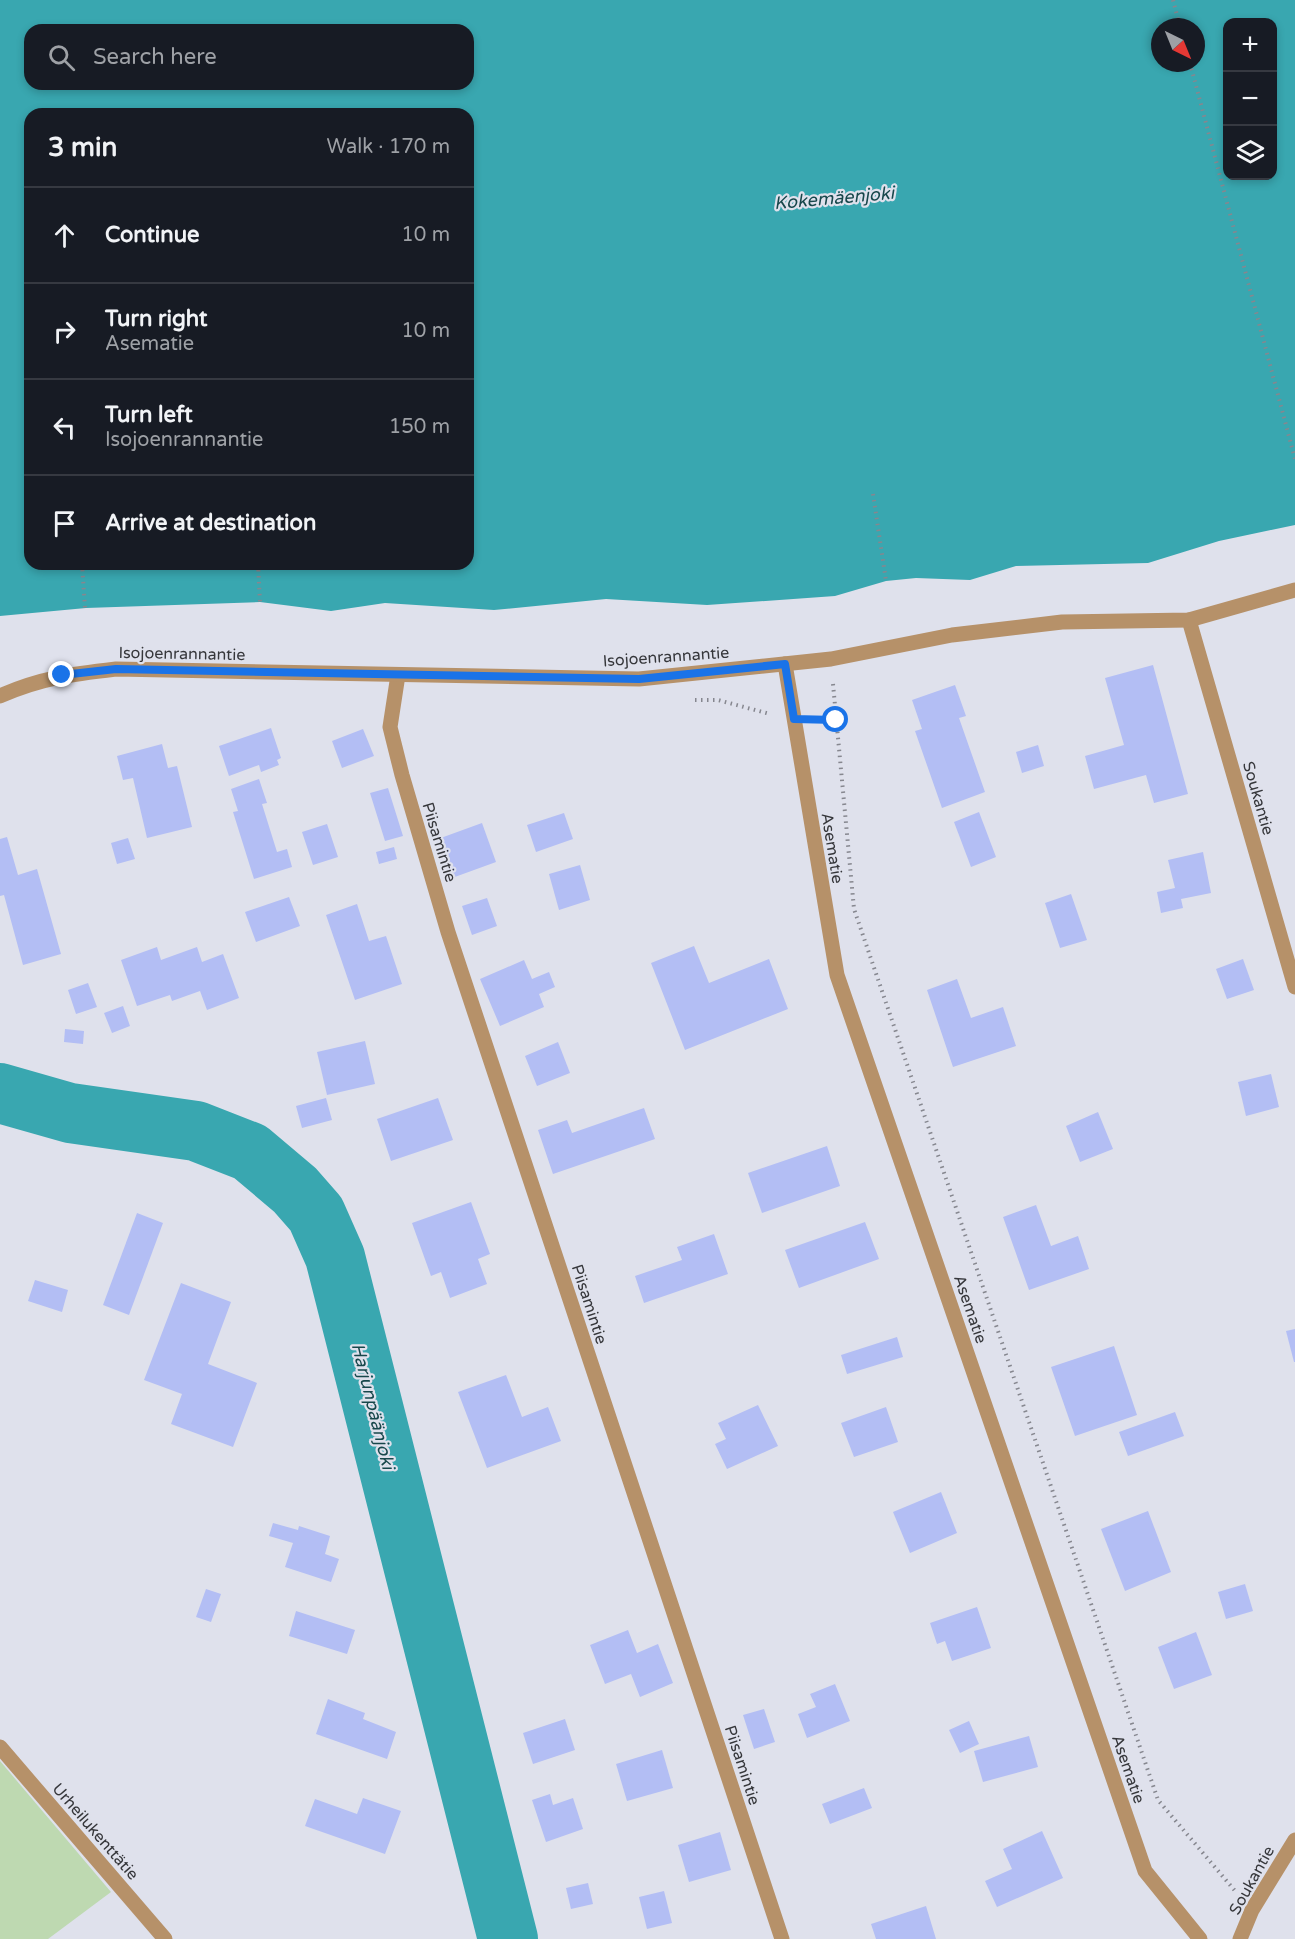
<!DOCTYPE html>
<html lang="en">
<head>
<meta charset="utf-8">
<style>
  body { margin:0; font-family:"Varela Round",sans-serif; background:#20242c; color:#f1f3f6 }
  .controls { position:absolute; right:18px; top:18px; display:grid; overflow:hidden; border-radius:12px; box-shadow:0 3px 9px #0003 }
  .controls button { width:54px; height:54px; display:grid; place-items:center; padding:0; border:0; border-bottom:2px solid #363941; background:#171b24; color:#f1f3f6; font:30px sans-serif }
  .compass { position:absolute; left:1151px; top:18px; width:54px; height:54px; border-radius:50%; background:#171b24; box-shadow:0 3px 9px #0003; rotate:137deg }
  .stop { position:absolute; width:18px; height:18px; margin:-14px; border:4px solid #1a73e8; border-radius:50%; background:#fff }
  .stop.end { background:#1a73e8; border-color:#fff; box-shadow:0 2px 6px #0008 }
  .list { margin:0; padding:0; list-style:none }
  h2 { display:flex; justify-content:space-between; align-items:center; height:78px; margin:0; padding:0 24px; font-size:26px }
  h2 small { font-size:20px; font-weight:400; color:#9ea1a6 }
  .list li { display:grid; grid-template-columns:39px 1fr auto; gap:18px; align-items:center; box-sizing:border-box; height:96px; padding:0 24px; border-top:2px solid #363941 }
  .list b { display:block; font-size:22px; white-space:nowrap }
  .list p { margin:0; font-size:20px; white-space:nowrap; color:#9ea1a6 }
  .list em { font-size:20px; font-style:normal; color:#9ea1a6 }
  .icon { flex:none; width:33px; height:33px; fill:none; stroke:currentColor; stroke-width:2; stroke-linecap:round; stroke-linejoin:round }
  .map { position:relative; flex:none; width:1295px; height:1939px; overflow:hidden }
  .search { position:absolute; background:#171b24; box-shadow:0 3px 9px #0003; left:24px; top:24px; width:450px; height:66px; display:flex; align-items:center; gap:15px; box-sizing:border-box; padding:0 21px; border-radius:18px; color:#9ea1a6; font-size:22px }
  .panel { position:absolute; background:#171b24; box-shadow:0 3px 9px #0003; left:24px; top:108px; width:450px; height:462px; border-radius:18px }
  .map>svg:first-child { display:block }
  .green { fill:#bed9b1 }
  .water { fill:#39a7b0; fill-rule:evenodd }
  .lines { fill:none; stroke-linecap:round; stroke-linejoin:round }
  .river { stroke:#39a7b0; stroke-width:60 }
  .building { fill:#b3bef4 }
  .path { stroke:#86878f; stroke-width:4; stroke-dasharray:1.5 4.5; stroke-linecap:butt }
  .minor { stroke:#b69169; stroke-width:15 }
  .route { stroke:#1a73e8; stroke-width:8 }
  .labels { text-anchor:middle; stroke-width:4.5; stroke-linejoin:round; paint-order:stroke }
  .street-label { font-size:16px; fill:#36373b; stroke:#dfe1ec }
  .water-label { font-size:18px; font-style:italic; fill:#17474b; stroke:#dfe1ec }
</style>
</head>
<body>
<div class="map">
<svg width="1295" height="1939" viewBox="0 0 1295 1939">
  <rect width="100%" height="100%" fill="#dfe1ec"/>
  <polygon class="green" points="0,1761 111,1892 48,1939 0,1939"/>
  <path class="water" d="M0,0H1295V525L1219,541L1148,563L1016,566L970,580L916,578L886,581L835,596L707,605L606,599L494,610L385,603L331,611L260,602L86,608L0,616ZM1228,22H1272V176H1228ZM1160,27H1196V63H1160ZM30,30H468V84H30ZM30,114H468V564H30Z"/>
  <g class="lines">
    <polyline class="river" points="0,1093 70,1113 196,1131 250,1152 295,1190 316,1214 335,1257 508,1939"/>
  </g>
  <g class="building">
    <polygon points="1153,665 1188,794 1154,803 1146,775 1094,789 1085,756 1124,745 1105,678"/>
    <polygon points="955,685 966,716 959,718 985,792 942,808 915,731 922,729 912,700"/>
    <polygon points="271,728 281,758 277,760 279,765 261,772 259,765 229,776 219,746"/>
    <polygon points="363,729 374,756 342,768 332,741"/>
    <polygon points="162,744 168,768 177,766 192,827 147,838 133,778 123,780 117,756"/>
    <polygon points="1038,745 1044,766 1022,773 1016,752"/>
    <polygon points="259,779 267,803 262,804 277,852 287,849 292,867 254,879 233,812 238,811 231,789"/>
    <polygon points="388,788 403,836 385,841 370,793"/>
    <polygon points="979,812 996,857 971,867 954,822"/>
    <polygon points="564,813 573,839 536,852 527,825"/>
    <polygon points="482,823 496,862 452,878 438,839"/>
    <polygon points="327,824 338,857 313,865 302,832"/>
    <polygon points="7,837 18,875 37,869 61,954 23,965 4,895 0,896 0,839"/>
    <polygon points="128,838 135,859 117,864 111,843"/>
    <polygon points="394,847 397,859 379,864 376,852"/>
    <polygon points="1203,852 1211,893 1181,899 1183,908 1161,913 1157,892 1175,888 1168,860"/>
    <polygon points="580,865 590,900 559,910 549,874"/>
    <polygon points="1071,894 1087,940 1060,948 1045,903"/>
    <polygon points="289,897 300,926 256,942 245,912"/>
    <polygon points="487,898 497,926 472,935 462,906"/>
    <polygon points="357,904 369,941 386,936 402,984 355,1000 326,915"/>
    <polygon points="694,946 709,983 769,959 788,1009 685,1050 651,963"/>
    <polygon points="157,947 161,960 197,947 202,962 223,954 239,998 207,1010 200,991 172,1001 170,995 137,1006 121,960"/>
    <polygon points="1243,959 1254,990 1227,999 1216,969"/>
    <polygon points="524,960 532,979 549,972 555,987 539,994 544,1007 500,1026 480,979"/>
    <polygon points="957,979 971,1018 1003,1007 1016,1046 953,1067 927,990"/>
    <polygon points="88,983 97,1007 76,1014 68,990"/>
    <polygon points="123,1006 130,1026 112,1033 104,1013"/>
    <polygon points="65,1029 84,1031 83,1044 64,1042"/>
    <polygon points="365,1041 375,1084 327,1095 317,1052"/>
    <polygon points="558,1042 570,1073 537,1086 525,1056"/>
    <polygon points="1271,1074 1279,1107 1246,1116 1238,1082"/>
    <polygon points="326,1098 332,1120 302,1128 296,1106"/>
    <polygon points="438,1098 453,1140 391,1161 377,1119"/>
    <polygon points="644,1108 655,1139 553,1174 538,1130 567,1120 572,1133"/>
    <polygon points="1098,1112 1113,1149 1080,1162 1066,1126"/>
    <polygon points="827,1146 840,1186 762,1213 748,1173"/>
    <polygon points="471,1202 490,1254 478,1259 487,1284 450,1298 441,1272 431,1276 412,1223"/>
    <polygon points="1036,1205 1051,1246 1078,1236 1089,1269 1029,1290 1003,1217"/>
    <polygon points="137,1213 163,1223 129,1315 103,1305"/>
    <polygon points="865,1222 879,1259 799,1288 785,1250"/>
    <polygon points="714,1234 728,1274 644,1303 635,1276 682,1260 677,1247"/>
    <polygon points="35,1280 68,1290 62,1312 28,1301"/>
    <polygon points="181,1283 231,1302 208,1364 257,1383 233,1447 171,1424 182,1394 144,1380"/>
    <polygon points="1295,1329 1295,1362 1294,1362 1286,1331"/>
    <polygon points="897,1337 903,1357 847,1374 841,1355"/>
    <polygon points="1114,1346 1137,1415 1075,1436 1051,1367"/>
    <polygon points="506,1375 522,1417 548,1407 561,1441 487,1468 458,1392"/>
    <polygon points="758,1405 778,1446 727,1469 715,1444 726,1439 718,1423"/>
    <polygon points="886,1407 898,1442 854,1457 841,1423"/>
    <polygon points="1175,1412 1184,1436 1128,1456 1119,1432"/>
    <polygon points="941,1492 957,1533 910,1553 893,1512"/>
    <polygon points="1148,1511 1171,1572 1125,1591 1101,1529"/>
    <polygon points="273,1523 298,1530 299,1526 330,1536 325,1554 339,1559 331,1582 285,1567 293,1543 269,1536"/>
    <polygon points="1245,1584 1253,1611 1226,1619 1218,1592"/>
    <polygon points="206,1589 221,1594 211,1622 196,1617"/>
    <polygon points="977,1607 991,1648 952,1661 945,1641 937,1644 930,1623"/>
    <polygon points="296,1611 355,1630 347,1654 289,1636"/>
    <polygon points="628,1630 637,1653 658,1644 673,1683 640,1697 631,1674 605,1684 590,1645"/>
    <polygon points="1196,1632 1212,1675 1174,1689 1158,1647"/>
    <polygon points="835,1684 850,1721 807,1738 798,1714 816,1707 810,1694"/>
    <polygon points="328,1699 365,1713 363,1719 396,1732 387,1759 316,1734"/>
    <polygon points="764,1709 775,1742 754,1749 743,1715"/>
    <polygon points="565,1719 575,1750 533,1764 523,1733"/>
    <polygon points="969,1721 979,1744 960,1753 949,1730"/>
    <polygon points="1029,1736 1038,1767 983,1782 974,1751"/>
    <polygon points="662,1750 673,1788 627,1801 616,1764"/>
    <polygon points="864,1788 872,1808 830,1824 822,1804"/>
    <polygon points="550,1794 553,1805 573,1798 583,1829 546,1842 532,1800"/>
    <polygon points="363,1798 401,1811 385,1854 305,1826 315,1799 357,1814"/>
    <polygon points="1042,1831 1063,1878 997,1907 985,1881 1012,1869 1003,1849"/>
    <polygon points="720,1832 731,1870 689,1882 678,1845"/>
    <polygon points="588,1883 593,1904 571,1909 566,1888"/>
    <polygon points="664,1891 672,1923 647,1929 639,1897"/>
    <polygon points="926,1906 936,1939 876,1939 871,1924"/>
  </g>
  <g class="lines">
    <g class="path">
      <polyline points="1173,0 1180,27"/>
      <polyline points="1190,63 1295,459"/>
      <polyline points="873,494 886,581"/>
      <polyline points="82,564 85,608"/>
      <polyline points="258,564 260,602"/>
      <polyline points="833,684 854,909 1158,1800 1236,1892"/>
      <polyline points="695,700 718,700 770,714"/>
      <polyline points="819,720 836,720"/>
    </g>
    <g class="minor">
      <polyline points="1189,620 1295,987"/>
      <polyline points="785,664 837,975 1145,1871 1200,1939"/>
      <polyline points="398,675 390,727 402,775 448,932 782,1939"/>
      <path d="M0,696C40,678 73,674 116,669L639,679L831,659L952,635L1062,622L1189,620L1295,590"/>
      <polyline points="0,1747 165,1939"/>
      <polyline points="1240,1939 1252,1910 1295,1840"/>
    </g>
  </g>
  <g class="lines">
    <polyline class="route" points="62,675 116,669 639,679 785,664 794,719 836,720"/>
  </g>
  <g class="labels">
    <g class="street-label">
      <text transform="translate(182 653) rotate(1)" y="6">Isojoenrannantie</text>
      <text transform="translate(666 656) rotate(-4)" y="6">Isojoenrannantie</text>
      <text transform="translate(1259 798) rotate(74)" y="6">Soukantie</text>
      <text transform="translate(440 842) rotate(73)" y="6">Piisamintie</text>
      <text transform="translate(833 848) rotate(81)" y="6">Asematie</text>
      <text transform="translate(590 1304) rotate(72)" y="6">Piisamintie</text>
      <text transform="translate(971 1309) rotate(71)" y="6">Asematie</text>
      <text transform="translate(743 1765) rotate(72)" y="6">Piisamintie</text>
      <text transform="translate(1129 1769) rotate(71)" y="6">Asematie</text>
      <text transform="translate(96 1831) rotate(49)" y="6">Urheilukenttätie</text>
      <text transform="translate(1251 1880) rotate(-61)" y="6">Soukantie</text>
    </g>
    <g class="water-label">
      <text transform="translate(834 198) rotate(-5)" y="6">Kokemäenjoki</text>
      <text transform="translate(373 1406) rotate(76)" y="6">Harjunpäänjoki</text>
    </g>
  </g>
</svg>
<div class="controls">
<button>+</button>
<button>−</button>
<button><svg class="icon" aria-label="layers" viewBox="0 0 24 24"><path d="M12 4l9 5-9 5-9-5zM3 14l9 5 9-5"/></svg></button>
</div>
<svg class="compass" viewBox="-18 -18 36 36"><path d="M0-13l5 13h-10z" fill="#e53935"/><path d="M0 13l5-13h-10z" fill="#9ea1a6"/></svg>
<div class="stop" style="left:836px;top:720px"></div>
<div class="stop end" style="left:62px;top:675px"></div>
<div class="search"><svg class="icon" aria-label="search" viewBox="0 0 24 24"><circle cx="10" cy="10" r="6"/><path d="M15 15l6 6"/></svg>Search here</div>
<section class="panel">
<h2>3 min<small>Walk · 170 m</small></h2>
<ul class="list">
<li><svg class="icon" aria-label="ahead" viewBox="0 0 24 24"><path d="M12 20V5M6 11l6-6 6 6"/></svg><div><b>Continue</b></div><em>10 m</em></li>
<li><svg class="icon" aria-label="right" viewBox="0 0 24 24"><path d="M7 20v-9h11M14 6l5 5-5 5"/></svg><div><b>Turn right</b><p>Asematie</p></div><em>10 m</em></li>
<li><svg class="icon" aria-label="left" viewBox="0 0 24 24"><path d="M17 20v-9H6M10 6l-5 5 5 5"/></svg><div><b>Turn left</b><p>Isojoenrannantie</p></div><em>150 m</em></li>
<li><svg class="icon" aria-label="arrive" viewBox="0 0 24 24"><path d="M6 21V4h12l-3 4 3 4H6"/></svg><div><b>Arrive at destination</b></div></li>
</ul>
</section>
</div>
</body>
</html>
